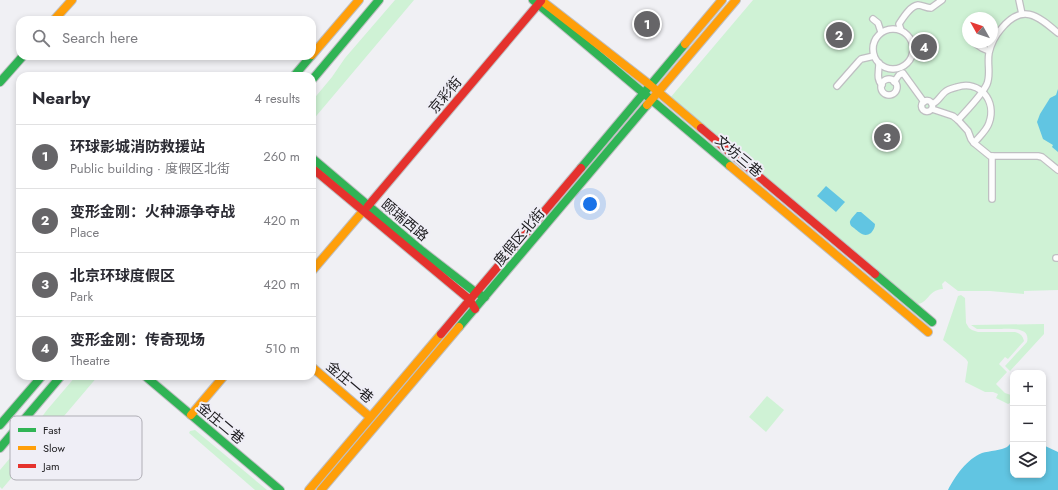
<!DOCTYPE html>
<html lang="en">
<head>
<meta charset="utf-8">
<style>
  body { margin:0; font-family:Jost,"Noto Sans SC",sans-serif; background:#f2f2f3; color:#2b2b33 }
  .controls { position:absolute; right:12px; bottom:12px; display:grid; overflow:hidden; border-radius:8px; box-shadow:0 2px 6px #0003 }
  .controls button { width:36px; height:36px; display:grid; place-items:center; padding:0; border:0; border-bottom:1px solid #e1e1e2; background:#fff; color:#2b2b33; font:20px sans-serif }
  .compass { position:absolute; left:962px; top:12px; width:36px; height:36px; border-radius:50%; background:#fff; box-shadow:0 2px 6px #0003; rotate:310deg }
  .you { position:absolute; left:590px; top:204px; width:14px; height:14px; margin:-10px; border:3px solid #fff; border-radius:50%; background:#1a73e8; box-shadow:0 0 0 6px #1a73e833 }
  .badge { display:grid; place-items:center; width:26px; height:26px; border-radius:50%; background:#666568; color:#fff; font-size:13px; font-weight:700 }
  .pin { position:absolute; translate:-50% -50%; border:2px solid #fff; box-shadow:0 1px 4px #0006 }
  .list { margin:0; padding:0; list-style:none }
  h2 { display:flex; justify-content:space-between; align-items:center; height:52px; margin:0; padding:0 16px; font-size:17px }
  h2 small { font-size:13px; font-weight:400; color:#7c7c81 }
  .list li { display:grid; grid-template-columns:26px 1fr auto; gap:12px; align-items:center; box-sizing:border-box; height:64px; padding:0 16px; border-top:1px solid #e1e1e2 }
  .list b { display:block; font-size:15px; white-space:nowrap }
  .list p { margin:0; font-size:13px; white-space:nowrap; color:#7c7c81 }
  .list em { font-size:13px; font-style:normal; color:#7c7c81 }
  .icon { flex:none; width:22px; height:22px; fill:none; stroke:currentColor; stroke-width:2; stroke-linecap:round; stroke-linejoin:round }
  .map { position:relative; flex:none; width:1058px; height:490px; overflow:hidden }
  .search { position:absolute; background:#fff; box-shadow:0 2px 6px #0003; left:16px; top:16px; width:300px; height:44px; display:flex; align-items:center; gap:10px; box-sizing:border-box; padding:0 14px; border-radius:12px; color:#7c7c81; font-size:15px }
  .panel { position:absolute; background:#fff; box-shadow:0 2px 6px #0003; left:16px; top:72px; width:300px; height:308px; border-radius:12px }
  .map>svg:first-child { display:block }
  .green { fill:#cff2d5; fill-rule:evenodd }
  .water { fill:#61c5e2 }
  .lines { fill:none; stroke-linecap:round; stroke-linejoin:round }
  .street-casing { stroke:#bfbfc2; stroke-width:8 }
  .fast-casing { stroke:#bfbfc2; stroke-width:10 }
  .slow-casing { stroke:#bfbfc2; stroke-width:10 }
  .jam-casing { stroke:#bfbfc2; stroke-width:10 }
  .street { stroke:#fdfdfd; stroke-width:5.5 }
  .fast { stroke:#30b455; stroke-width:8 }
  .slow { stroke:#ff9f0a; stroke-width:8 }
  .jam { stroke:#e5322d; stroke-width:8 }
  .labels { text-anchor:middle; stroke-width:4; stroke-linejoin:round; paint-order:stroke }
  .street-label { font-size:14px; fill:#1b1a1d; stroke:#efeef6 }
  .key { fill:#efeef6; stroke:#afaeb5; stroke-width:1 }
  .key-label { font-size:11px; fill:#1b1a1d }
</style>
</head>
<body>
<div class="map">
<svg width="1058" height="490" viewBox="0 0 1058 490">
  <rect width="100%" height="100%" fill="#f0f0f4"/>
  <g class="green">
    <polygon points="395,0 414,0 312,121 312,101 332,77 345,58"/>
    <path d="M753,0H1058V290L1024,291V294L990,291H958L945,281L942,284L943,289C927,290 929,304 916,304L670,98ZM968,18H992V42H968Z"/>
    <path d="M961,295L965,298L966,323L969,328L972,330L978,332H1015C1020,333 1023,336 1024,341L1008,359L1005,357L999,364L1007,372L996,384L1005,393L1011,395L1012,398L1010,403L1008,404L996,398L998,394L993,392H985L965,382L968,362L966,359L943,340L958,296Z"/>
    <path d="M1044,324V334L1010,371L1005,366L1027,342C1031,326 1009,329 999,329C991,329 984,329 977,329L971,325Z"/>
    <polygon points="76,376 98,376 2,489 0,487 0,470 32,432 41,418 47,410"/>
    <polygon points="767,396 784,410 766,432 749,417"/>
    <polygon points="195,430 267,490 255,490 189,433 190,431"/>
  </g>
  <g class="water">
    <polygon points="1058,89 1058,152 1052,147 1053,145 1043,139 1037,122 1040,114 1050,98 1056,95"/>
    <polygon points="826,186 845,202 836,212 817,196"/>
    <path d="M857,212H861L875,224C875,228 873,230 871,233C864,238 859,232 854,228C852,227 850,225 850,223C849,220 855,215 857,212Z"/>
    <path d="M1013,440V475H1043V445L1058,452V490H948C955,476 967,459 982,453C989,451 1002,450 1007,447C1010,445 1011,442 1013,440Z"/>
  </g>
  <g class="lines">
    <defs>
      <g id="street">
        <polyline points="1019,0 1022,14"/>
        <polyline points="873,19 878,23 881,32"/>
        <circle cx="893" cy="49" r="20"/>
        <path d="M901,30L899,24C903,18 910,6 918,5C922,5 926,8 931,8L942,0"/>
        <polyline points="976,44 982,48 989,51"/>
        <path d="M879,63C879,72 876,79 882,85"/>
        <circle cx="889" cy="87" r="8"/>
        <polyline points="894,82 899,75 903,73 924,102"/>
        <polyline points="837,86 859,61 861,59 874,56"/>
        <circle cx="927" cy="106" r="5.5"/>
        <path d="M932,104C938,102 940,96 945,92C948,89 953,88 957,87C980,80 997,101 989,123C987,130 979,137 974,143"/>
        <polyline points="932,109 953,116 958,120 968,131 971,139 974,143 990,156 1038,156 1042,157 1058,170"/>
        <path d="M958,120C967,110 982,95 987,84C991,74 987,64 989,53C991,44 995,36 1001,29C1022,3 1037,15 1058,33"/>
        <polyline points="992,199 992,156"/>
        <polyline points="1056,258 1058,258"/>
      </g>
      <g id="fast">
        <polyline points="533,0 730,166"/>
        <polyline points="294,76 311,56"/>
        <polyline points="312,80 379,0"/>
        <polyline points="0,82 23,56"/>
        <polyline points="312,158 422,251 475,292 485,297"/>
        <polyline points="581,168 685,44"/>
        <polyline points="875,274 932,322"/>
        <polyline points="459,327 647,105"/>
        <polyline points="145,376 280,490"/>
        <polyline points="0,425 42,376"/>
        <polyline points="0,448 61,376"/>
      </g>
      <g id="slow">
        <polyline points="542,1 650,85 701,128"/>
        <polyline points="54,20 72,0"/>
        <polyline points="685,44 722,0"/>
        <polyline points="312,55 359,0"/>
        <polyline points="647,105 736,0"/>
        <polyline points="730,166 928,332"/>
        <polyline points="312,271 363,211"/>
        <polyline points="312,367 370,417"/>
        <polyline points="191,415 224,376"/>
        <polyline points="309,490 441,334"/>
        <polyline points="321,490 459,327"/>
      </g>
      <g id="jam">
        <polyline points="701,128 875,274"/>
        <polyline points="312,168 469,299 475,309"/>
        <polyline points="368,206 541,1"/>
        <polyline points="441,334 581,168"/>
      </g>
    </defs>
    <use href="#street" class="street-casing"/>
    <use href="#fast" class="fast-casing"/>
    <use href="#slow" class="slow-casing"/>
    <use href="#jam" class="jam-casing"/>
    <use href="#street" class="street"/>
    <use href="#fast" class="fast"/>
    <use href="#slow" class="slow"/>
    <use href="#jam" class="jam"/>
  </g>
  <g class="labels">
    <g class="street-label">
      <text transform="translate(445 95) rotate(-50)" y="5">京彩街</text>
      <text transform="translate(739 156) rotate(40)" y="5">文坊三巷</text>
      <text transform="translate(405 220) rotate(40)" y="5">颐瑞西路</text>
      <text transform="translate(519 237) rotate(-50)" y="5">度假区北街</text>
      <text transform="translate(350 382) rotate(40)" y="5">金庄一巷</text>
      <text transform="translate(221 423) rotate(40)" y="5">金庄二巷</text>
    </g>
  </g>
  <rect x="10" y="416" width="132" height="64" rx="6" class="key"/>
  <rect x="18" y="428" width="18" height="4" fill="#30b455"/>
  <rect x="18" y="446" width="18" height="4" fill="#ff9f0a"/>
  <rect x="18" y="464" width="18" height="4" fill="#e5322d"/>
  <g class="key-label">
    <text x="43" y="434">Fast</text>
    <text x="43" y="452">Slow</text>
    <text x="43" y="470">Jam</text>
  </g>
</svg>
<div class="controls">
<button>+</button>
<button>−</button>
<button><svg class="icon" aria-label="layers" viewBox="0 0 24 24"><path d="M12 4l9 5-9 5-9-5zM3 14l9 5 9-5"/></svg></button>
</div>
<svg class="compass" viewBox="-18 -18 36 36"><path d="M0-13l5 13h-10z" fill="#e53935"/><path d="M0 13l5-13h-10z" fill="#7c7c81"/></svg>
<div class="you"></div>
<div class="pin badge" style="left:647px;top:24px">1</div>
<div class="pin badge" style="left:839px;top:35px">2</div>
<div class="pin badge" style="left:887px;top:137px">3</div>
<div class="pin badge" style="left:924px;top:47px">4</div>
<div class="search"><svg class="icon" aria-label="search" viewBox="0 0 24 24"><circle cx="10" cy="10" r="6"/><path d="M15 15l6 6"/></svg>Search here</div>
<section class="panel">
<h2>Nearby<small>4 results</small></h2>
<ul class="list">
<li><span class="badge">1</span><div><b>环球影城消防救援站</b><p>Public building · 度假区北街</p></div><em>260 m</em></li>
<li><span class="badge">2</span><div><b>变形金刚：火种源争夺战</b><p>Place</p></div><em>420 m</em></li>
<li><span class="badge">3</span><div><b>北京环球度假区</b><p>Park</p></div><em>420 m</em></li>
<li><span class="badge">4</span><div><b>变形金刚：传奇现场</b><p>Theatre</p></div><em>510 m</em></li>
</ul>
</section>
</div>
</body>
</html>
